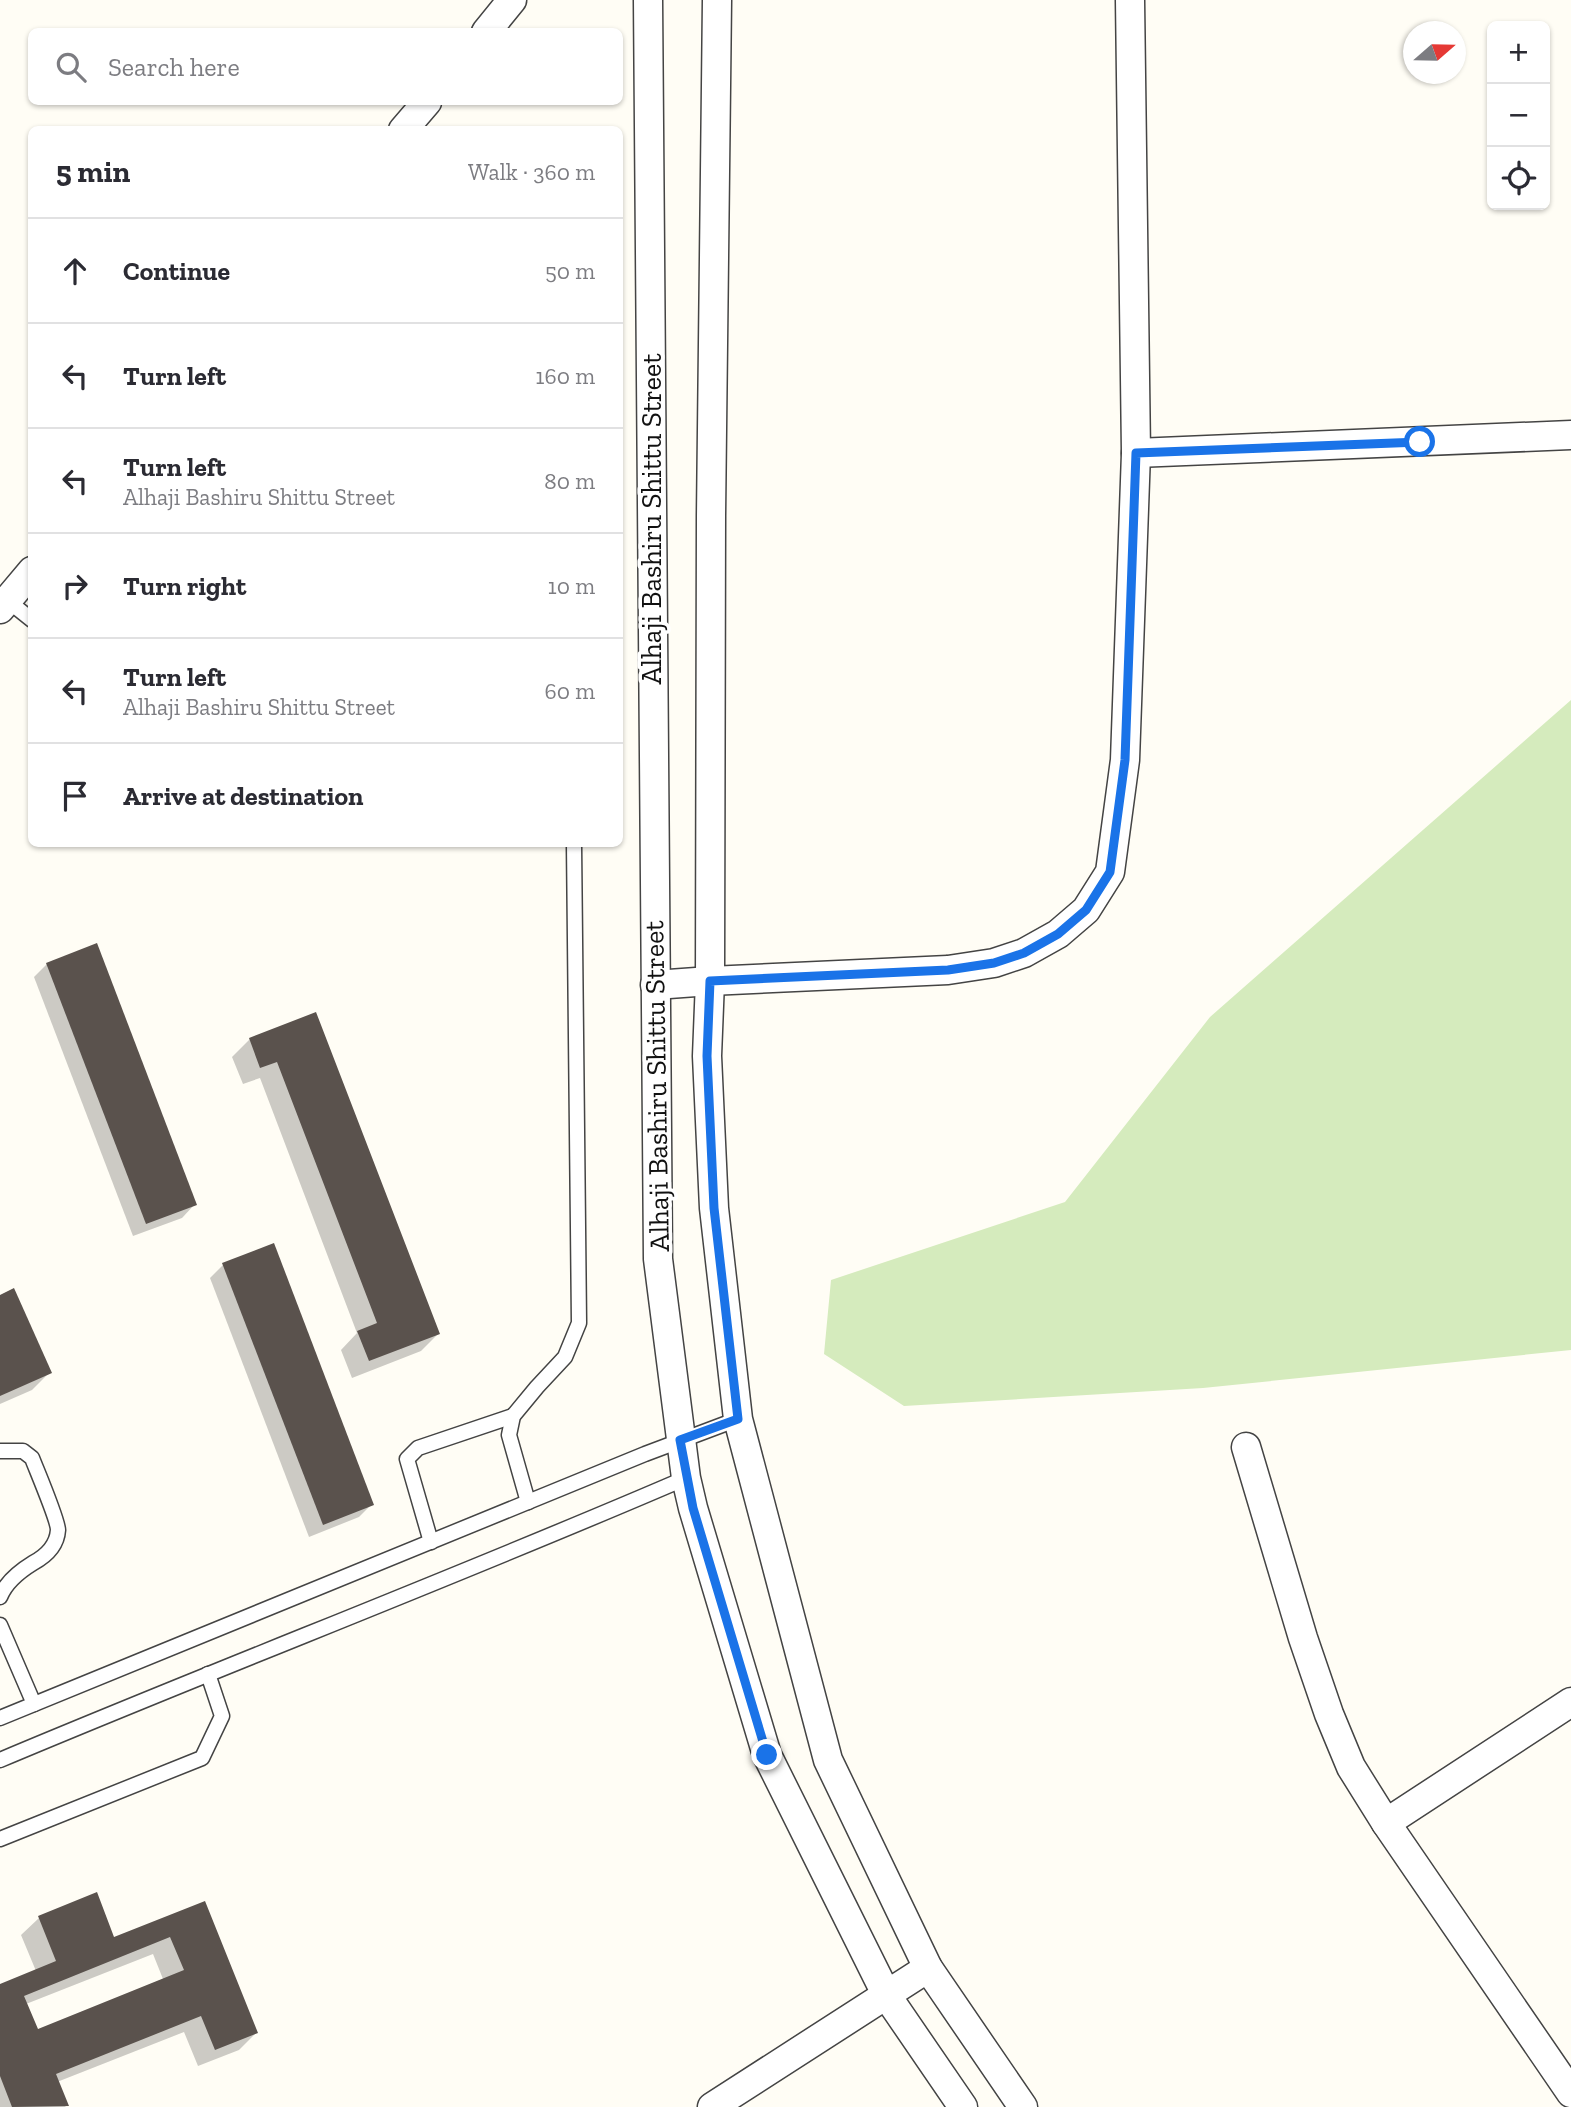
<!DOCTYPE html>
<html lang="en">
<head>
<meta charset="utf-8">
<style>
  body { margin:0; font-family:"Zilla Slab",serif; background:#f7f7f7; color:#2b2b33 }
  .controls { position:absolute; right:21px; top:21px; display:grid; overflow:hidden; border-radius:10px; box-shadow:0 2px 5px #0004 }
  .controls button { width:63px; height:63px; display:grid; place-items:center; padding:0; border:0; border-bottom:2px solid #e1e1e2; background:#fff; color:#2b2b33; font:35px sans-serif }
  .compass { position:absolute; left:1403px; top:21px; width:63px; height:63px; border-radius:50%; background:#fff; box-shadow:0 2px 5px #0004; rotate:70deg }
  .stop { position:absolute; width:21px; height:21px; margin:-16px; border:5px solid #1a73e8; border-radius:50%; background:#fff }
  .stop.end { background:#1a73e8; border-color:#fff; box-shadow:0 2px 7px #0008 }
  .list { margin:0; padding:0; list-style:none }
  h2 { display:flex; justify-content:space-between; align-items:center; height:91px; margin:0; padding:0 28px; font-size:30px }
  h2 small { font-size:23px; font-weight:400; color:#7c7c81 }
  .list li { display:grid; grid-template-columns:46px 1fr auto; gap:21px; align-items:center; box-sizing:border-box; height:105px; padding:0 28px; border-top:2px solid #e1e1e2 }
  .list b { display:block; font-size:26px; white-space:nowrap }
  .list p { margin:0; font-size:23px; white-space:nowrap; color:#7c7c81 }
  .list em { font-size:23px; font-style:normal; color:#7c7c81 }
  .icon { flex:none; width:38px; height:38px; fill:none; stroke:currentColor; stroke-width:2; stroke-linecap:round; stroke-linejoin:round }
  .map { position:relative; flex:none; width:1571px; height:2107px; overflow:hidden }
  .search { position:absolute; background:#fff; box-shadow:0 2px 5px #0004; left:28px; top:28px; width:595px; height:77px; display:flex; align-items:center; gap:18px; box-sizing:border-box; padding:0 24px; border-radius:10px; color:#7c7c81; font-size:26px }
  .panel { position:absolute; background:#fff; box-shadow:0 2px 5px #0004; left:28px; top:126px; width:595px; height:721px; border-radius:10px }
  .map>svg:first-child { display:block }
  .green { fill:#d5ebbd }
  .shadow { fill:#0003; fill-rule:evenodd }
  .building { fill:#5a524d; fill-rule:evenodd }
  .lines { fill:none; stroke-linecap:round; stroke-linejoin:round }
  .lane-casing { stroke:#444; stroke-width:17 }
  .street-casing { stroke:#444; stroke-width:31 }
  .lane { stroke:#fff; stroke-width:14 }
  .street { stroke:#fff; stroke-width:28 }
  .route { stroke:#1a73e8; stroke-width:9 }
  .labels { text-anchor:middle; stroke-width:7; stroke-linejoin:round; paint-order:stroke }
  .street-label { font-size:28px; fill:#111; stroke:#fff }
</style>
</head>
<body>
<div class="map">
<svg width="1571" height="2107" viewBox="0 0 1571 2107">
  <rect width="100%" height="100%" fill="#fffdf5"/>
  <polygon class="green" points="1571,700 1571,1350 1203,1388 904,1406 824,1354 831,1280 1065,1202 1210,1017"/>
  <g class="shadow">
    <polygon points="47,964 195,1204 182,1218 133,1236 34,977"/>
    <polygon points="315,1014 438,1334 421,1351 352,1378 341,1350 357,1333 260,1078 243,1084 232,1057 250,1039"/>
    <polygon points="223,1265 372,1504 359,1517 309,1537 210,1278"/>
    <polygon points="0,1297 50,1372 32,1390 0,1404"/>
    <path d="M96,1895L113,1939L204,1903L256,2033L239,2050L198,2066L184,2032L57,2082L67,2105L65,2107H0V1986L36,1971L21,1935L39,1918ZM153,1954L163,1979L37,2031L26,2004Z"/>
  </g>
  <g class="building">
    <polygon points="97,943 197,1205 146,1224 46,963"/>
    <polygon points="316,1012 440,1334 369,1361 357,1331 377,1323 277,1062 260,1068 249,1038"/>
    <polygon points="274,1243 374,1505 323,1525 222,1263"/>
    <polygon points="14,1288 52,1373 0,1396 0,1295"/>
    <path d="M97,1892L114,1937L205,1901L258,2033L215,2050L201,2016L56,2074L69,2106L12,2107L0,2076V1984L56,1961L38,1916ZM170,1937L184,1970L38,2029L24,1996Z"/>
  </g>
  <g class="lines">
    <defs>
      <g id="lane">
        <polyline points="7,600 32,620"/>
        <path d="M0,1451H23L32,1458C37,1471 58,1520 58,1530C57,1545 46,1556 33,1563C20,1571 6,1582 0,1597"/>
        <polyline points="528,1502 509,1435 513,1416 537,1387 565,1357 579,1323 574,844"/>
        <polyline points="431,1542 407,1459 418,1448 513,1416"/>
        <polyline points="0,1625 34,1704"/>
        <polyline points="0,1718 645,1454 738,1419"/>
        <path d="M0,1760C228,1664 459,1576 686,1478"/>
        <polyline points="0,1839 202,1758 222,1716 208,1674"/>
      </g>
      <g id="street">
        <polyline points="648,0 658,1259 686,1478 693,1508 767,1755 887,1996 963,2107"/>
        <polyline points="717,0 711,516 710,981 707,1056 714,1208 738,1419 828,1760 928,1968 1023,2107"/>
        <polyline points="486,32 512,0"/>
        <polyline points="403,130 427,102"/>
        <polyline points="1136,453 1571,435"/>
        <polyline points="0,609 32,571"/>
        <polyline points="655,985 710,981 948,970 994,963 1024,953 1058,934 1086,910 1110,872 1125,760 1136,453 1130,0"/>
        <polyline points="1246,1447 1303,1638 1329,1714 1351,1767 1386,1823 1571,2093"/>
        <polyline points="1386,1823 1571,1702"/>
        <polyline points="712,2107 928,1968"/>
      </g>
    </defs>
    <use href="#lane" class="lane-casing"/>
    <use href="#street" class="street-casing"/>
    <use href="#lane" class="lane"/>
    <use href="#street" class="street"/>
  </g>
  <g class="lines">
    <polyline class="route" points="767,1755 693,1508 680,1440 738,1419 714,1208 707,1056 710,981 948,970 994,963 1024,953 1058,934 1086,910 1110,872 1125,760 1136,453 1420,442"/>
  </g>
  <g class="labels">
    <g class="street-label">
      <text transform="translate(651 519) rotate(-90)" y="10">Alhaji Bashiru Shittu Street</text>
      <text transform="translate(656 1086) rotate(-91)" y="10">Alhaji Bashiru Shittu Street</text>
    </g>
  </g>
</svg>
<div class="controls">
<button>+</button>
<button>−</button>
<button><svg class="icon" aria-label="locate" viewBox="0 0 24 24"><circle cx="12" cy="12" r="6"/><path d="M12 2v4M12 18v4M2 12h4M18 12h4"/></svg></button>
</div>
<svg class="compass" viewBox="-18 -18 36 36"><path d="M0-13l5 13h-10z" fill="#e53935"/><path d="M0 13l5-13h-10z" fill="#7c7c81"/></svg>
<div class="stop" style="left:1420px;top:442px"></div>
<div class="stop end" style="left:767px;top:1755px"></div>
<div class="search"><svg class="icon" aria-label="search" viewBox="0 0 24 24"><circle cx="10" cy="10" r="6"/><path d="M15 15l6 6"/></svg>Search here</div>
<section class="panel">
<h2>5 min<small>Walk · 360 m</small></h2>
<ul class="list">
<li><svg class="icon" aria-label="ahead" viewBox="0 0 24 24"><path d="M12 20V5M6 11l6-6 6 6"/></svg><div><b>Continue</b></div><em>50 m</em></li>
<li><svg class="icon" aria-label="left" viewBox="0 0 24 24"><path d="M17 20v-9H6M10 6l-5 5 5 5"/></svg><div><b>Turn left</b></div><em>160 m</em></li>
<li><svg class="icon" aria-label="left" viewBox="0 0 24 24"><path d="M17 20v-9H6M10 6l-5 5 5 5"/></svg><div><b>Turn left</b><p>Alhaji Bashiru Shittu Street</p></div><em>80 m</em></li>
<li><svg class="icon" aria-label="right" viewBox="0 0 24 24"><path d="M7 20v-9h11M14 6l5 5-5 5"/></svg><div><b>Turn right</b></div><em>10 m</em></li>
<li><svg class="icon" aria-label="left" viewBox="0 0 24 24"><path d="M17 20v-9H6M10 6l-5 5 5 5"/></svg><div><b>Turn left</b><p>Alhaji Bashiru Shittu Street</p></div><em>60 m</em></li>
<li><svg class="icon" aria-label="arrive" viewBox="0 0 24 24"><path d="M6 21V4h12l-3 4 3 4H6"/></svg><div><b>Arrive at destination</b></div></li>
</ul>
</section>
</div>
</body>
</html>
